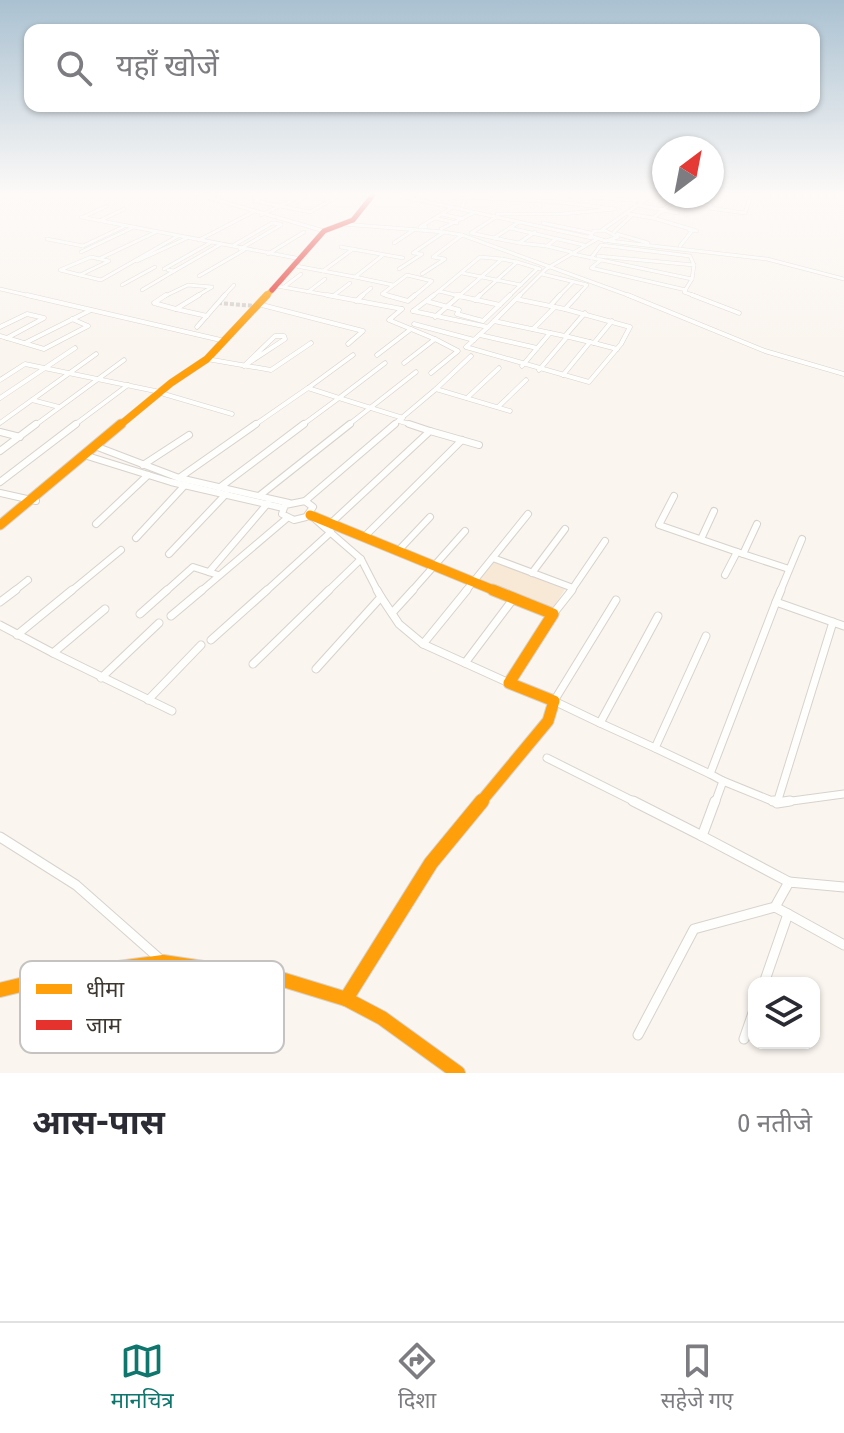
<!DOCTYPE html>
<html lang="hi">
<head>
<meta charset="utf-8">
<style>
  body { margin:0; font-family:"Fira Sans Condensed","Noto Sans Devanagari",sans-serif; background:#f7f7f7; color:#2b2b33 }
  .controls { position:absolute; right:24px; bottom:24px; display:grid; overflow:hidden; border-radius:16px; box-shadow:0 2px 6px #0004 }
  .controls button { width:72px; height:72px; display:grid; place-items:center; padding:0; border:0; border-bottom:2px solid #e1e1e2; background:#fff; color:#2b2b33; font:40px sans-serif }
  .compass { position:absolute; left:652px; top:136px; width:72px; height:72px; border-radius:50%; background:#fff; box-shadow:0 2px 6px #0004; rotate:32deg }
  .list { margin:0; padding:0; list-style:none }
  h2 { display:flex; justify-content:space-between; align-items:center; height:104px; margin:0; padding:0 32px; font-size:34px }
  h2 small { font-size:26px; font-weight:400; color:#7c7c81 }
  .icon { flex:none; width:44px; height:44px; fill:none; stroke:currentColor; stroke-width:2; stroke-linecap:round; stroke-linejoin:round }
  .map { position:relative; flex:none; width:844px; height:1073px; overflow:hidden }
  .search { position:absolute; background:#fff; box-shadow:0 2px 6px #0004; left:24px; right:24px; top:24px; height:88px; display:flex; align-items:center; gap:20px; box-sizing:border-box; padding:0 28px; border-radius:16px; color:#7c7c81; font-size:30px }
  .sheet { height:248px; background:#fff }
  nav { display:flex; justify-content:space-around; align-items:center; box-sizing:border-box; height:112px; border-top:2px solid #e1e1e2; background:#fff; font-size:22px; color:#7c7c81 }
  nav a { display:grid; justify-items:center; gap:4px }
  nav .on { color:#0f766e }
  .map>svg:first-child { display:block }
  .green { fill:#f7e9d5 }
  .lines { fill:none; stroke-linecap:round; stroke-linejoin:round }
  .street-tunnel { stroke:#d4cfc9; stroke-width:4; stroke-dasharray:4 2; stroke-linecap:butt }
  .street-far4-casing { stroke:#d7d2cc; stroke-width:4 }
  .street-far3-casing { stroke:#d7d2cc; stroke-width:5 }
  .street-far2-casing { stroke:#d7d2cc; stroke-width:8 }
  .street-far1-casing { stroke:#d7d2cc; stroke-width:9 }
  .street-casing { stroke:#d7d2cc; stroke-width:11 }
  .slow-far4-casing { stroke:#d7d2cc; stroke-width:6 }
  .slow-far3-casing { stroke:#d7d2cc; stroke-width:8 }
  .slow-far2-casing { stroke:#d7d2cc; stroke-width:11 }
  .slow-far1-casing { stroke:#d7d2cc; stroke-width:13 }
  .slow-casing { stroke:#d7d2cc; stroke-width:16 }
  .jam-casing { stroke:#d7d2cc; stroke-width:6 }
  .street-far4 { stroke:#fefefd; stroke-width:3 }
  .street-far3 { stroke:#fefefd; stroke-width:4 }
  .street-far2 { stroke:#fefefd; stroke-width:6 }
  .street-far1 { stroke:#fefefd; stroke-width:7 }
  .street { stroke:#fefefd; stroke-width:9 }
  .slow-far4 { stroke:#ff9f0a; stroke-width:5 }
  .slow-far3 { stroke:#ff9f0a; stroke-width:7 }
  .slow-far2 { stroke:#ff9f0a; stroke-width:9 }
  .slow-far1 { stroke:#ff9f0a; stroke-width:11 }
  .slow { stroke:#ff9f0a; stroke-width:14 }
  .jam { stroke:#e5322d; stroke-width:5 }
  .key { fill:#fff; stroke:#c4c3c1; stroke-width:2 }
  .key-label { font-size:22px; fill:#3c3730 }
</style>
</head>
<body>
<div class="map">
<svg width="844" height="1073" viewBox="0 0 844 1073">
  <rect width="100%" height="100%" fill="#faf5ef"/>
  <polygon class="green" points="494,562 565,589 552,610 478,581"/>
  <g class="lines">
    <polyline class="street-tunnel" points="218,303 256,306"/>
    <defs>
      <g id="street-far4">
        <polyline points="200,195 324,231"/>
        <polyline points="266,195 255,201 310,212 340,195"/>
        <polyline points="396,195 592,238"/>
        <polyline points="443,195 455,198 456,195"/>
        <polyline points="560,195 644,201"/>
        <polyline points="714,195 709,208 745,213 751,195"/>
        <polyline points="677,198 710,206"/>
        <polyline points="27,200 36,195"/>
        <polyline points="638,205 678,213 671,212"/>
        <polyline points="462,206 467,197 559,202 615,209 562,214 497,214"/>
        <polyline points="442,214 463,219"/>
        <polyline points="628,214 653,218 680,196"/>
        <polyline points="261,215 303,195"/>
        <polyline points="81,217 301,259"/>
        <polyline points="83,217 107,206"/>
        <polyline points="496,217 471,233 494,238 519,222"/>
        <polyline points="435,218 457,223"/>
        <polyline points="653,218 697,231 689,230"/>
        <polyline points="101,220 124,209"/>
        <polyline points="543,223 591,233"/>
        <polyline points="343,224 444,232"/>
        <polyline points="426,227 420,227 453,207"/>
        <polyline points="510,228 584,245"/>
        <polyline points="441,229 473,213"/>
        <polyline points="602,230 652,195"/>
        <polygon points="594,231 606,231 618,237 606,241 590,236"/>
        <polyline points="614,232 633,214"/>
        <polyline points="617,234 648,243"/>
        <polyline points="494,238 519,243 535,232"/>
        <polyline points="47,239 83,246"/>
        <polyline points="199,240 253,212"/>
        <polyline points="609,241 767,259 844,279"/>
        <polyline points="394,243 415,229"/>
        <polyline points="519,243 547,246 556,239"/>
        <polyline points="234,245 272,223 281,224"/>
        <polyline points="83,246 123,227"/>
        <polyline points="547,246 571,252"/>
        <polyline points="680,246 691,232"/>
        <polyline points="341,247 403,258"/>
        <polyline points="240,249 281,225"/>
        <polyline points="353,249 323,271 355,277"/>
        <polyline points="81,252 132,228"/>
        <polyline points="268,254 304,232"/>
        <polyline points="573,254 692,279 684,292 698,297"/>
        <polyline points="383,255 355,277 393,285"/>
        <polyline points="598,256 694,265"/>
        <polygon points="91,257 109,261 80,275 60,270"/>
        <polygon points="480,257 502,259 459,296 439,291"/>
        <polyline points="101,258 156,232"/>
        <polyline points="591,258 601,245 690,256 694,265 692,279"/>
        <polyline points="601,260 591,268 686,290"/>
        <polyline points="137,261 187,238"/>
        <polyline points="517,262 540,269"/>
        <polyline points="296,266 323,271"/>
        <polyline points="164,269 210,243"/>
        <polyline points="399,269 422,254 413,253 444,232 462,235"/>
        <polyline points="168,270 174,271 221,244"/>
        <polyline points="462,273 521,285"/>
        <polyline points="422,274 445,259 433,257 462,235 633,297"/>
        <polyline points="542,274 587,285 576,297"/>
        <polyline points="80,275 101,280 178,236"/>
        <polyline points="199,276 244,250"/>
        <polyline points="122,285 155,267"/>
        <polyline points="277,286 338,297"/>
        <polyline points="284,287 301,274"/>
        <polyline points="0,289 35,297"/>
        <polyline points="142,290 174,271"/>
        <polyline points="308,292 325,279"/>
        <polyline points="333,296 350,283"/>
        <polyline points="163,297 188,285 212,287 195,297"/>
        <polyline points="223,297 234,285"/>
        <polyline points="360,297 371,288"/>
        <polyline points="394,297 382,294 407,275 432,281 413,297"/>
        <polyline points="431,297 439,291"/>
        <polyline points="458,297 464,297"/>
        <polyline points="478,297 517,262 502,259"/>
        <polyline points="508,297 538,268"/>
        <polyline points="518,297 546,269 597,239"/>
        <polyline points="558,297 573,282"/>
      </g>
      <g id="street-far3">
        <polyline points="27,295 225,341"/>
        <polyline points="166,295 154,303 176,309"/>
        <polyline points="327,295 402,309"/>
        <polyline points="386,295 408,301 415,295"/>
        <polyline points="456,295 460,295"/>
        <polyline points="628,295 765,351 844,374"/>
        <polyline points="692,295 739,313"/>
        <polyline points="516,299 565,309 578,295"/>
        <polyline points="475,300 480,295"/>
        <polyline points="356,301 363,295"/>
        <polyline points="426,301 459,310 457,314 483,321 510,295"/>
        <polyline points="258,304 363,331 348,344"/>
        <polyline points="550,306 560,295"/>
        <polyline points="176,309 207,316"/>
        <polyline points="176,309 199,295"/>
        <polyline points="413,311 488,327 520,295"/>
        <polyline points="413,311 434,295"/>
        <polyline points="585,313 565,336 594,343"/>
        <polyline points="435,317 459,296 500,305"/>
        <polyline points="494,321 565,336"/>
        <polyline points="612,321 594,343 617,349"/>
        <polyline points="414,324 474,340"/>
        <polyline points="0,327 27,314 44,318 7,338"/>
        <polyline points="197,327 225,295"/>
        <polyline points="488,327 466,347 589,382 621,344 630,327 565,309"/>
        <polyline points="533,329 555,307"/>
        <polyline points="480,335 537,348"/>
        <polyline points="0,336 44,349 88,326 72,319"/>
        <polygon points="275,336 284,336 285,339 244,366"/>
        <polyline points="25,343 91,310"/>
        <polyline points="377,355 411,329 389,320 402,309"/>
        <polyline points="471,356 436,389 510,411"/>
        <polyline points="207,359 271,370 311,343"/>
        <polyline points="385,363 339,398 403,418"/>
        <polyline points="404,363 435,339 411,329"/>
        <polyline points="522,366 550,333"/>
        <polyline points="539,370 567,337"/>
        <polyline points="431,373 458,351 435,339"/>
        <polyline points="563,375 590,342"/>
        <polyline points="0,380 25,364 160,392"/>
        <polyline points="308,388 353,355"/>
        <polyline points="164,394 232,414"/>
        <polyline points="0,398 75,348"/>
        <polyline points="467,398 499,368"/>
        <polyline points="32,400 59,407"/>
        <polyline points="498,407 526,380"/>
        <polyline points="399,421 416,426"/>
        <polyline points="0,423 96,354"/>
        <polyline points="34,426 124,360"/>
        <polyline points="73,426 128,385"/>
        <polyline points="253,426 308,388 339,398 301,426"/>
        <polyline points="347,426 416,372"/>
        <polyline points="392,426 436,389"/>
      </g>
      <g id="street-far2">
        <polyline points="409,424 430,431"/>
        <polyline points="0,432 20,437"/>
        <polyline points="95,446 179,478 289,503"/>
        <polyline points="0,451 36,424"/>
        <polyline points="84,455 171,482 283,508"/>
        <polyline points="143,465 189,435"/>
        <polyline points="179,478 256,424"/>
        <polyline points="0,482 76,424"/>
        <polyline points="219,488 304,424"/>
        <polyline points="0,493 36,501"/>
        <polyline points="259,496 350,424"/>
        <polyline points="674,496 659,525 743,554"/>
        <polygon points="305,501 313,507 306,517 294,520 282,514 285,505"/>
        <polyline points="305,501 395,424"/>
        <polyline points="316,520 361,559 378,592"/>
        <polyline points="96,524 148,475"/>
        <polyline points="330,524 430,431 479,445"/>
        <polyline points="757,524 743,554 789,569"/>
        <polyline points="364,537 462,440"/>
        <polyline points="136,538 185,485"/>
        <polyline points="701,539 714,511"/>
        <polyline points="398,551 430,517"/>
        <polyline points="169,554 226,494"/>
        <polyline points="493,558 573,588 605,541"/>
        <polyline points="209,572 268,503"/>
        <polyline points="532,573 565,529"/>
        <polyline points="725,575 737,552"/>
        <polyline points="13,592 28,580"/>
        <polyline points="70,592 121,550"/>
        <polyline points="165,592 193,567 218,575"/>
        <polyline points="200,592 286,519"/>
        <polyline points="265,592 331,532"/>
        <polyline points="327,592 361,559"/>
        <polyline points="411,592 465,531"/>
        <polyline points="465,592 528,514"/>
        <polyline points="570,592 573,588"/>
        <polyline points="780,592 802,539"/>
      </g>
      <g id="street-far1">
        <polyline points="381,597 399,624 423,644 509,683"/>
        <polyline points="0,602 16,590"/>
        <polyline points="776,602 781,590"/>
        <polyline points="105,609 53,653 172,711"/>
        <polyline points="392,613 413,590"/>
        <polyline points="140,614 167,590"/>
        <polyline points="553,614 572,590"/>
        <polyline points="171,616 202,590"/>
        <polyline points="0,625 53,653"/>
        <polyline points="17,635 72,590"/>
        <polyline points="706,636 655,748 710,774"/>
        <polyline points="211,640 267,590"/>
        <polyline points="423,644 467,590"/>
        <polyline points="465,663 514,598"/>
        <polyline points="253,664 329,590"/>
        <polyline points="316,669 381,597 377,590"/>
        <polyline points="101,678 159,623"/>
        <polyline points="148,700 201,645"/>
        <polyline points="600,723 554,701 616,600"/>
        <polyline points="655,748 600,723 658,616"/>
        <polyline points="547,758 637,803"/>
        <polyline points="723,781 777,803 833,622"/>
        <polyline points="715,803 723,781 710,774 776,602 844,626"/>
        <polyline points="777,803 844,794"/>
      </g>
      <g id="street">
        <polyline points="633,801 702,836"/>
        <polyline points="715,801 702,836 789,882"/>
        <polyline points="773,801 778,801"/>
        <polyline points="777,803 790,801"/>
        <polyline points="0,837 76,885 161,960"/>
        <polyline points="775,907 789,882 844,887"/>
        <polyline points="764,983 788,914 844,945"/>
        <polyline points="638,1035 694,929 775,907 788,914"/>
        <polyline points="744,1039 754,1010"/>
      </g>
      <polyline id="slow-far4" points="265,297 272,290"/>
      <polyline id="slow-far3" points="119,426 171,383 207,359 267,295"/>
      <g id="slow-far2">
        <polyline points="310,515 498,592"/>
        <polyline points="0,525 121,424"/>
      </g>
      <polyline id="slow-far1" points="480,803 548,721 554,701 509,683 553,614 493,590"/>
      <g id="slow">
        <polyline points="0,990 53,977 163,962 284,980 346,999 382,1018 458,1073"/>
        <polyline points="346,999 431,863 482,801"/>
      </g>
      <polyline id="jam" points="272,290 324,231 353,220 373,195"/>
    </defs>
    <use href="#street-far4" class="street-far4-casing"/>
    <use href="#street-far3" class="street-far3-casing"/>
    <use href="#street-far2" class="street-far2-casing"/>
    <use href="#street-far1" class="street-far1-casing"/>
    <use href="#street" class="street-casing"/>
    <use href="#slow-far4" class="slow-far4-casing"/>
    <use href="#slow-far3" class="slow-far3-casing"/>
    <use href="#slow-far2" class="slow-far2-casing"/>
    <use href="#slow-far1" class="slow-far1-casing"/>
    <use href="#slow" class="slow-casing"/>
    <use href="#jam" class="jam-casing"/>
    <use href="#street-far4" class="street-far4"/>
    <use href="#street-far3" class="street-far3"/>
    <use href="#street-far2" class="street-far2"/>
    <use href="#street-far1" class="street-far1"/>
    <use href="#street" class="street"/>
    <use href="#slow-far4" class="slow-far4"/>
    <use href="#slow-far3" class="slow-far3"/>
    <use href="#slow-far2" class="slow-far2"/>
    <use href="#slow-far1" class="slow-far1"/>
    <use href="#slow" class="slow"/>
    <use href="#jam" class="jam"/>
  </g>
  <linearGradient id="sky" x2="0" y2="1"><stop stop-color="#aac1d1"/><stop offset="0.56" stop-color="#fdfaf8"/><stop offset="1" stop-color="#fdfaf8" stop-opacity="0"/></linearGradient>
  <rect width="844" height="346" fill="url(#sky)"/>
  <rect x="20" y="961" width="264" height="92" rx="12" class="key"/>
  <rect x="36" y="984" width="36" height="10" fill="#ff9f0a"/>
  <rect x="36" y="1020" width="36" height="10" fill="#e5322d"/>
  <g class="key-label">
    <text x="86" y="997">धीमा</text>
    <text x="86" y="1033">जाम</text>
  </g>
</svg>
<div class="controls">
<button><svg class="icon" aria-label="layers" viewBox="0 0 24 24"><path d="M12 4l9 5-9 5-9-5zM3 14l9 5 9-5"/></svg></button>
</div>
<svg class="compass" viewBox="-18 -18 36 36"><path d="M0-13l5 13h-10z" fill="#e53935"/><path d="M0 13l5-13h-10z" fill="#7c7c81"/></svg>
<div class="search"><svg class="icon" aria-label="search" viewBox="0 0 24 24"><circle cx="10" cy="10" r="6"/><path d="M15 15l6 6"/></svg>यहाँ खोजें</div>
</div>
<section class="sheet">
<h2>आस-पास<small>0 नतीजे</small></h2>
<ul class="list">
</ul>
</section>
<nav>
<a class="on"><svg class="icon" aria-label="map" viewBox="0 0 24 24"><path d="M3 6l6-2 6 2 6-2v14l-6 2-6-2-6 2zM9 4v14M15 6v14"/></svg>मानचित्र</a>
<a><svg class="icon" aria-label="directions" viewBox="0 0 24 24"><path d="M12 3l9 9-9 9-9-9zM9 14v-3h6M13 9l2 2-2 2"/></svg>दिशा</a>
<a><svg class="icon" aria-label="saved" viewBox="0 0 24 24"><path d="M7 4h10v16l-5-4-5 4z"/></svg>सहेजे गए</a>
</nav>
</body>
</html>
